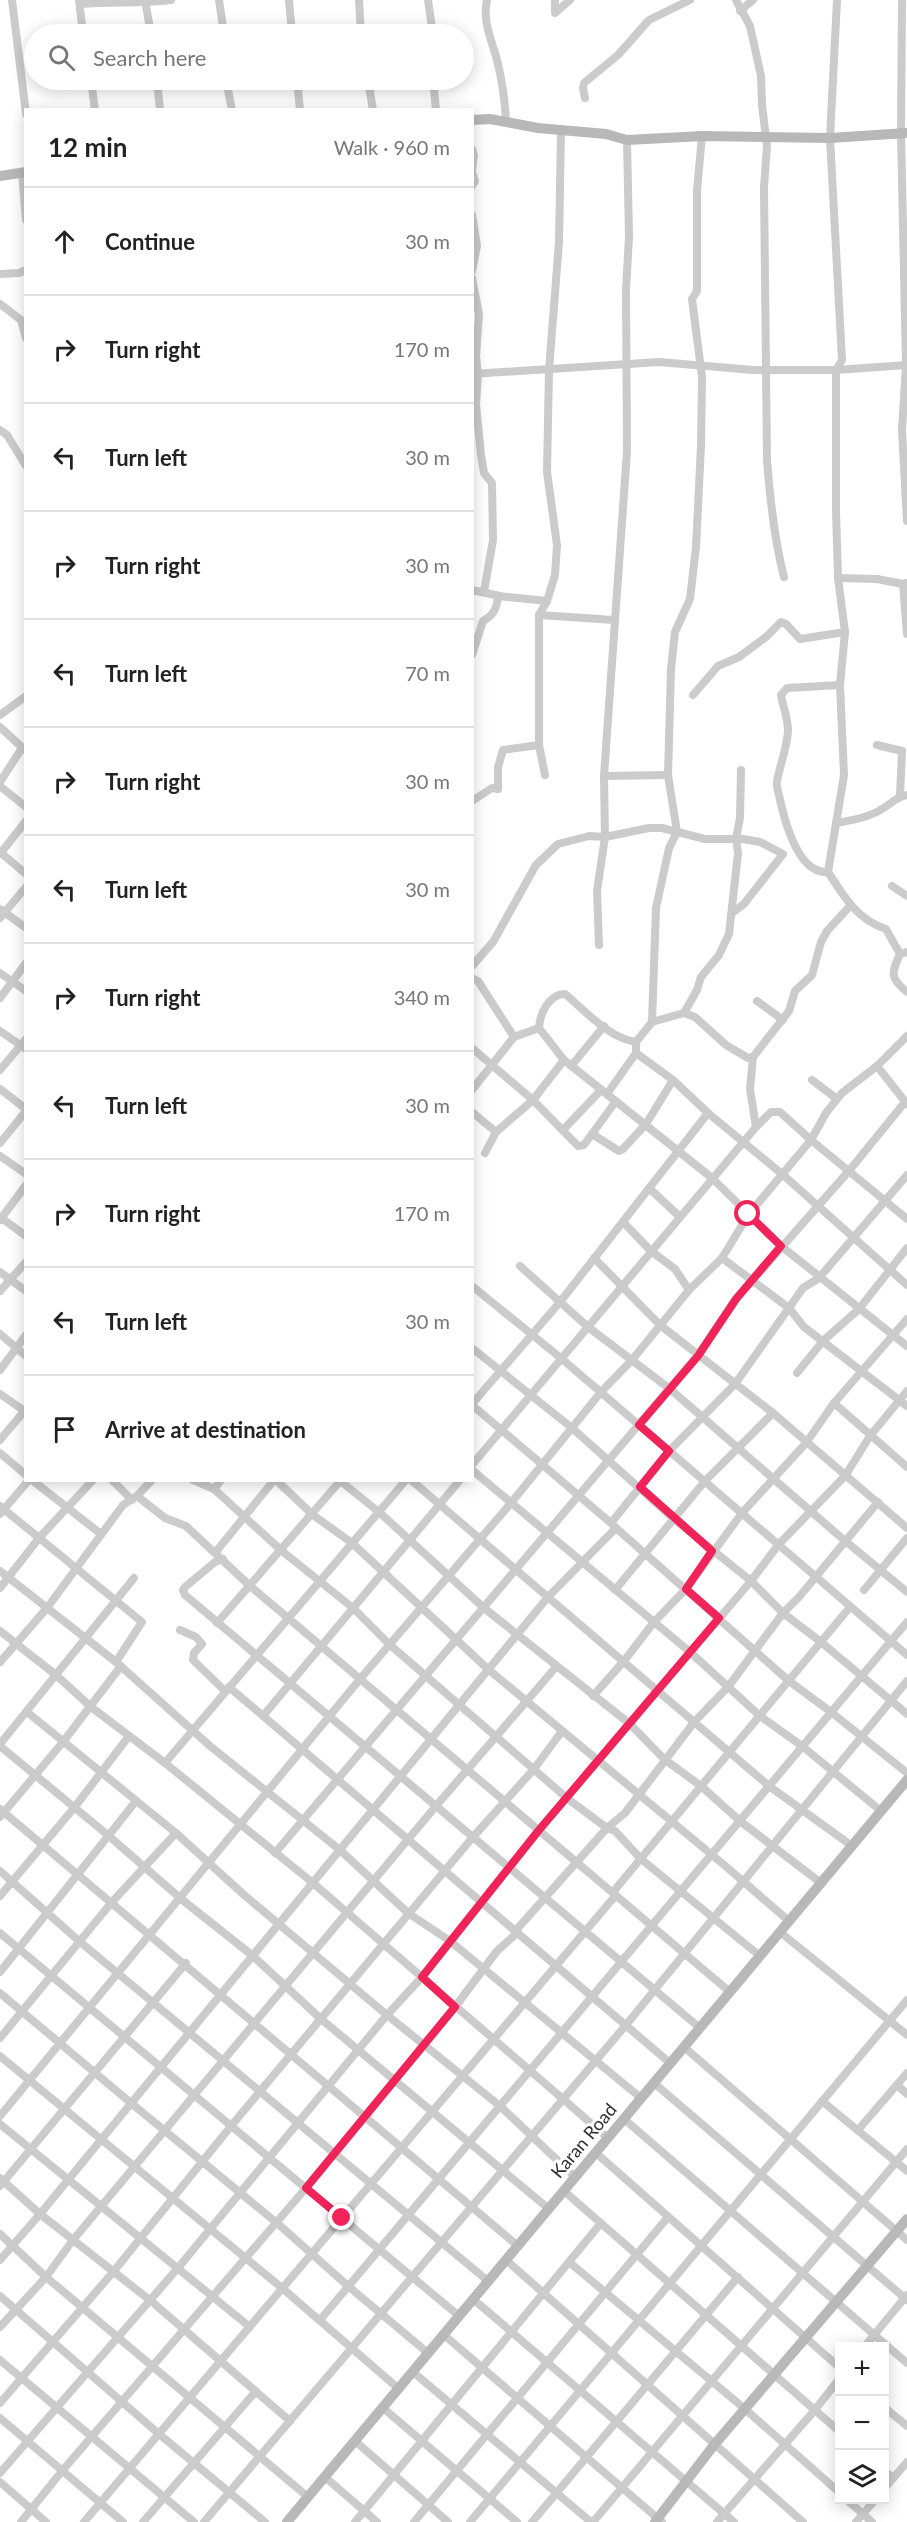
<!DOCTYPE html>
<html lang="en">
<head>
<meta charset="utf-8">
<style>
  body { margin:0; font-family:Lato,sans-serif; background:#f2f2f2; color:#222 }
  .controls { position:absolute; right:18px; bottom:18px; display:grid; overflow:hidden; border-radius:0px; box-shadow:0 3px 15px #0003 }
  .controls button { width:54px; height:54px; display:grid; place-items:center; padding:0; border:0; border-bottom:2px solid #e0e0e0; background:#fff; color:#222; font:30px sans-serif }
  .stop { position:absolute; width:18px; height:18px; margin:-14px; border:4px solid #f02459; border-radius:50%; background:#fff }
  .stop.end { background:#f02459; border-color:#fff; box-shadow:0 2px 6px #0008 }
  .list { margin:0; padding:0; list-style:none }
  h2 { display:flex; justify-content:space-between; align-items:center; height:78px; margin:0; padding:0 24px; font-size:26px }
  h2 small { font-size:20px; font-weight:400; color:#767676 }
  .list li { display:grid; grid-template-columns:39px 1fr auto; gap:18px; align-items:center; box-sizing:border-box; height:108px; padding:0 24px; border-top:2px solid #e0e0e0 }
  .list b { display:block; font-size:22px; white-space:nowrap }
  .list em { font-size:20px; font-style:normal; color:#767676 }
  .icon { flex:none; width:33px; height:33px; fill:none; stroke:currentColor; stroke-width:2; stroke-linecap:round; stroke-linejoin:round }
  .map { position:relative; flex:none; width:907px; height:2522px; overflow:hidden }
  .search { position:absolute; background:#fff; box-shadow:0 3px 15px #0003; left:24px; top:24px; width:450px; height:66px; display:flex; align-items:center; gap:15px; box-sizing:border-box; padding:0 21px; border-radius:33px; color:#767676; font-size:22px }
  .panel { position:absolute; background:#fff; box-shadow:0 3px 15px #0003; left:24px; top:108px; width:450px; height:1374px; border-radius:0px }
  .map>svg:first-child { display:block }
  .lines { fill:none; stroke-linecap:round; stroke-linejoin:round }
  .street { stroke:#cbcbcb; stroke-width:8 }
  .secondary { stroke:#b8b8b8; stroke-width:10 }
  .route { stroke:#f02459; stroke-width:8 }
  .labels { text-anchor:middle; stroke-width:6; stroke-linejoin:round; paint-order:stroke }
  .street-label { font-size:18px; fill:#2e2e2e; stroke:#fff }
</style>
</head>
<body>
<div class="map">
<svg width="907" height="2522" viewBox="0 0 907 2522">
  <rect width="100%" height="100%" fill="#fff"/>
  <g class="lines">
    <g class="street">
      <polyline points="12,0 26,114"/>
      <polyline points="79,0 83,34"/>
      <polyline points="145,0 151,34"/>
      <polyline points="219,0 224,34"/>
      <polyline points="289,0 292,34"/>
      <polyline points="359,0 361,34"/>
      <polyline points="428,0 433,34"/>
      <path d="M487,0C482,21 492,41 497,60C502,80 505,101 506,121"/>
      <polyline points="555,0 555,13 570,0"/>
      <path d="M736,0L750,26L761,76L762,105L767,146L764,187L767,460C770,499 774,539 784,577"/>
      <path d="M837,0L830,138L842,360L836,370V511L838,578L845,632L840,685L844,775L828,872C843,895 857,920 886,929L900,954"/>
      <polyline points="902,0 901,133 906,365 902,430 907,521"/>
      <path d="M80,4C110,1 140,4 171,0"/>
      <polyline points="740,11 753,0"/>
      <polyline points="91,80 95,110"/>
      <polyline points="157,80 160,110"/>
      <polyline points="226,80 232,110"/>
      <polyline points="297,80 300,110"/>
      <polyline points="368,80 373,110"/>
      <polyline points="433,80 436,110"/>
      <polyline points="585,98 583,88 584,83 618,55 649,20 690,0"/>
      <polyline points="472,149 474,155 472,170"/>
      <polyline points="472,172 475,181 472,186"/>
      <polyline points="22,173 26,220"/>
      <polyline points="472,215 477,246 472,271"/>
      <polyline points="0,274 19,273 26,270"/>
      <polyline points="472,278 479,314 476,357 478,374 476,405 481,455 484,473 492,483 493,540 484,592"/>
      <polyline points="0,304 21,320 26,338"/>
      <polyline points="472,374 659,362 753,370 836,370 907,365"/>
      <polyline points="0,430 7,435 26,466"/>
      <polyline points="838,578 877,579 903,584 907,583"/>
      <polyline points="903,584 907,634"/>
      <polyline points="472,590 500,596"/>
      <polyline points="539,615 614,620"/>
      <path d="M472,655L483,621C494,615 497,608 498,596L547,601"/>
      <polyline points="693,695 718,666 739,657 766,637 781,622 786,624 800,639 845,632"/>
      <polyline points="0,715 26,696"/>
      <polyline points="0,727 25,750"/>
      <polyline points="877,745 902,751 900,796"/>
      <polyline points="545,775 539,745 539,615 547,601 555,575 557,545 547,472 549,370 559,242 561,131"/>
      <polyline points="604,776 668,775"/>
      <polyline points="0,782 22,748"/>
      <polyline points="0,786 26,807"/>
      <polyline points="472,801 492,788 498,789 498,767 503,750 539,745"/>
      <path d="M836,823C852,820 868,818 882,809C891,804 896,797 907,795"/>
      <polyline points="0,852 26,874"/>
      <polyline points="0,854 26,821"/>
      <path d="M828,872C798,874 785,822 780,800C779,794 776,787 777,781C780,765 787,748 788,731C788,718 783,707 781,695L787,688L840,685"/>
      <polyline points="892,886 907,896"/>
      <polyline points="0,909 26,928"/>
      <polyline points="0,918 26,887"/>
      <polyline points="599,945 597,891 605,837 604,776 627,451 626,290 629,237 627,140"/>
      <path d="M907,952L900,954C891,974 890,978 907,992"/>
      <polyline points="472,966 493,942 536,865 558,844 589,836 605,837 649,828 662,828 705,839 743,839 760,842 783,854 744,904 732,913"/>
      <polyline points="0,973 26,991"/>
      <polyline points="472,978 478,981 514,1037"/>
      <polyline points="0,998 26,963"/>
      <polyline points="757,1001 783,1020"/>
      <polyline points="684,1013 695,1017 726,1045 748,1058 753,1057 789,1011 795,991 812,975 821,942 827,931 850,906"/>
      <polyline points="652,1022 656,908 669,848 677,832 668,775 671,669 675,632 690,599 696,547 701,446 702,377 692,299 697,291 697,190 702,136"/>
      <polyline points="0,1031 26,1049"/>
      <path d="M636,1042C608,1038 586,1011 565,994C549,994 540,1013 539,1028L564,1060L712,1178L781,1246L907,1346"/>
      <polyline points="472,1048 533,1100 578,1146 584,1145 616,1101"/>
      <polyline points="636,1053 673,1080 708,1113 782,1174 907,1285"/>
      <polyline points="753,1057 750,1089 756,1127"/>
      <polyline points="572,1065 604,1026"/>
      <polyline points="877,1066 907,1104"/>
      <polyline points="0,1070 26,1039"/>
      <polyline points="812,1080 837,1099"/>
      <polyline points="0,1089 26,1109"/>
      <polyline points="472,1090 514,1037 539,1028"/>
      <polyline points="607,1094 636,1053 636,1042 652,1022 684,1013 697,990 701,977 719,955 729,934 738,853 736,839 740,818 741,770"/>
      <polyline points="472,1112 496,1132"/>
      <polyline points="563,1130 601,1090"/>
      <polyline points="592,1134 619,1151 623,1149 646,1124 673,1080"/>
      <polyline points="0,1143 26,1111"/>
      <polyline points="485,1153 496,1132 533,1100 564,1060"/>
      <polyline points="0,1156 26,1174"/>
      <polyline points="649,1188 680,1217"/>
      <polyline points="0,1217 26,1236"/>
      <polyline points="0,1220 26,1185"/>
      <polyline points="623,1222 651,1251 675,1269 689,1290"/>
      <polyline points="594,1258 660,1325 773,1413 907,1528"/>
      <polyline points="722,1258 789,1308 804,1327 907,1406"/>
      <polyline points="520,1266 588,1327 670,1389 844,1540 907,1592"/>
      <polyline points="0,1272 26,1291"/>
      <polyline points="472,1286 562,1359 907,1655"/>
      <polyline points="0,1291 26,1262"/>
      <polyline points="0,1334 26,1356"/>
      <polyline points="472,1348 572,1428 674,1519 751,1581 783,1613 821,1642 907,1714"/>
      <polyline points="0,1370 26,1335"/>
      <polyline points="797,1373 823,1341 859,1309 907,1248"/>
      <polyline points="0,1394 26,1412"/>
      <polyline points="834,1403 907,1467"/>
      <polyline points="472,1404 560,1302 708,1113"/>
      <polyline points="472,1405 611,1523"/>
      <polyline points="0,1440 26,1409"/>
      <polyline points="0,1453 26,1475"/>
      <polyline points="472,1465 756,1127 771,1112 780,1112 811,1140 826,1113 842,1093 877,1066 907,1036"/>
      <polyline points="472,1470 690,1652 760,1716 802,1746 881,1811"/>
      <polyline points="32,1480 101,1534"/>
      <polyline points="112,1480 132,1500"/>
      <polyline points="193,1480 214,1489 282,1551 353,1608 389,1644 568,1799 607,1828 615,1831 641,1859 760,1956"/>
      <polyline points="276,1480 313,1515 352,1543 489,1670 723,1864 789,1921"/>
      <polyline points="339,1480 379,1512 484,1608 630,1724 664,1759 701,1786 740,1821 821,1883"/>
      <polyline points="411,1480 769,1786 852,1846"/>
      <polyline points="214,1489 221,1480"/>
      <polyline points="137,1496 165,1518 186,1526 249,1585 730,1992"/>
      <polyline points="0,1506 142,1622 116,1662"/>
      <polyline points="0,1514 29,1480"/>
      <polyline points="616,1528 789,1681 831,1712 907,1773"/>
      <polyline points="215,1553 274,1480"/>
      <polyline points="223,1559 215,1562 185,1587 183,1590 185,1595 700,2028"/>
      <polyline points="0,1571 116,1662 210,1746 340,1850 408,1913 450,1941 641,2098"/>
      <polyline points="0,1588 39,1538 93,1480"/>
      <polyline points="615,1590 705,1481 773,1413"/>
      <polyline points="864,1590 907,1538"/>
      <polyline points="217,1623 341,1480"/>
      <polyline points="180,1630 196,1637 202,1644 194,1653 193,1660 225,1691"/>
      <polyline points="0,1631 56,1675 91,1707 165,1763 313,1883 608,2138"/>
      <polyline points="0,1662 47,1608 123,1505 137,1496 152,1480"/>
      <polyline points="229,1687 670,2063"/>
      <polyline points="593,1696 624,1661 654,1622 686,1589 742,1513 806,1443 834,1403 907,1319"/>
      <polyline points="27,1712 176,1833 243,1894 387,2015 500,2106 575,2177"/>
      <polyline points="263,1716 460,1480"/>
      <polyline points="0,1744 134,1578"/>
      <polyline points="0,1746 109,1836 180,1898 253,1956 321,2019 549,2209"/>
      <polyline points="165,1763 406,1480"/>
      <polyline points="0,1809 518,2246"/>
      <polyline points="0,1817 63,1742 121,1666"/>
      <polyline points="275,1853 697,1356 736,1299 848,1172 905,1102"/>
      <polyline points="0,1871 79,1941 488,2281"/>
      <polyline points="613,1892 850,1607"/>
      <polyline points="0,1896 74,1808 129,1736"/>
      <polyline points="780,1932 907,2035"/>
      <polyline points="0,1933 459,2316"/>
      <polyline points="0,1972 136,1801"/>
      <polyline points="0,1993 131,2103 277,2223 348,2286 428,2353"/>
      <polyline points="0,2038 112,1902 176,1833"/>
      <polyline points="684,2047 907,2240"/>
      <polyline points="0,2056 282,2288 399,2389"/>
      <polyline points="654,2083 907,2300"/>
      <polyline points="897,2085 907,2094"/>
      <polyline points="822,2101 907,2171"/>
      <polyline points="0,2116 360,1679 511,1503 601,1392 632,1360 689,1290 722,1258 749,1214 811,1140 907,1219"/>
      <polyline points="624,2119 907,2363"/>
      <polyline points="0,2124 250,2327"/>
      <polyline points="858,2130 907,2073"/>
      <polyline points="596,2153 840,2368"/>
      <polyline points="0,2178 40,2214 151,2301 290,2421"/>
      <polyline points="0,2186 186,1963"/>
      <polyline points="564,2191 840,2432"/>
      <polyline points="0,2234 46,2277 308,2497"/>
      <polyline points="0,2260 40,2214 548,1597 616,1528 611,1523 669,1451 735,1384 803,1288 819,1278 907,1175"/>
      <polyline points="506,2260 803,2522"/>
      <polyline points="569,2262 745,2409 840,2493"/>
      <polyline points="0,2296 159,2434 265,2522"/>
      <polyline points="473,2299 734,2522"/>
      <polyline points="320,2320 907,1622"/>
      <polyline points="0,2327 46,2277 73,2240 436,1806 556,1667"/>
      <polyline points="444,2335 662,2522"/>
      <polyline points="865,2346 907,2295"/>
      <polyline points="0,2360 194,2522"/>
      <polyline points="413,2372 591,2522"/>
      <polyline points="0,2403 114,2271 231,2126 473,1837 534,1769 562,1731"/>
      <polyline points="884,2407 907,2426"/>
      <polyline points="383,2408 517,2522"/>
      <polyline points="0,2418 123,2522"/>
      <polyline points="355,2441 448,2522"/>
      <polyline points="884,2471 893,2478"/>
      <polyline points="0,2473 178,2268 387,2015 422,1977 539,1830 751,1581 779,1544 845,1476 870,1436 907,1391"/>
      <polyline points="325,2477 377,2522"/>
      <polyline points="0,2482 46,2522"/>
      <polyline points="884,2489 907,2462"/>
      <polyline points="847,2500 872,2522"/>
      <polyline points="21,2522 62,2471 306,2188 455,2007 497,1951 517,1933 518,1928 607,1828 625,1813 695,1721 728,1687 783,1613 799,1597 878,1502"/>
      <polyline points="84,2522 616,1895"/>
      <polyline points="143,2522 256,2391"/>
      <polyline points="204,2522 626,2025 907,1681"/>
      <polyline points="355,2522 601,2223"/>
      <polyline points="414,2522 668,2217"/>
      <polyline points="470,2522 907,2000"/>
      <polyline points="532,2522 738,2277"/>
      <polyline points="593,2522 907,2149"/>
      <polyline points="717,2522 814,2411 840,2378"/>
      <polyline points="856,2522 875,2500"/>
    </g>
    <g class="secondary">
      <polyline points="472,120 490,119 538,128 606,134 627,140 702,136 830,138 907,133"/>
      <polyline points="0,176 26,172"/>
      <polyline points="287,2522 907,1780"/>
      <polyline points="655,2522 714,2445 907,2219"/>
    </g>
  </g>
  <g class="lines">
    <polyline class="route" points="342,2218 306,2188 455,2007 422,1977 539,1830 719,1618 686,1589 712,1551 640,1487 669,1451 639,1425 698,1356 736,1299 781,1246 748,1214"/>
  </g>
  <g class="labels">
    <g class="street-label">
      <text transform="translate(584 2141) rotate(-50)" y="6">Karan Road</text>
    </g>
  </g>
</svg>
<div class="controls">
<button>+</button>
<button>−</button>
<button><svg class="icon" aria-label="layers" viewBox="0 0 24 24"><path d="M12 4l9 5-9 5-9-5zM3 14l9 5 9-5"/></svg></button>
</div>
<div class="stop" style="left:748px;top:1214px"></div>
<div class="stop end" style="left:342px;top:2218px"></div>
<div class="search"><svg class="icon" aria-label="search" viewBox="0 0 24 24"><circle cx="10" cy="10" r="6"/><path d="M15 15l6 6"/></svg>Search here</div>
<section class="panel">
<h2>12 min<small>Walk · 960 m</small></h2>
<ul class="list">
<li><svg class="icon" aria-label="ahead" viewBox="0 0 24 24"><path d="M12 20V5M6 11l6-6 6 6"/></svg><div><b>Continue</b></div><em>30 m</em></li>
<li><svg class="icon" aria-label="right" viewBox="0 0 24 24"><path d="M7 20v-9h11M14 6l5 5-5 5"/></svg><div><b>Turn right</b></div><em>170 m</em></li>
<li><svg class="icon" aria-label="left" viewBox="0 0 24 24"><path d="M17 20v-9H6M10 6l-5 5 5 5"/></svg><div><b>Turn left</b></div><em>30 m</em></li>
<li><svg class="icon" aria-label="right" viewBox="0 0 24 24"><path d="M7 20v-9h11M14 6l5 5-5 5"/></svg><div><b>Turn right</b></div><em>30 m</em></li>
<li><svg class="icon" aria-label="left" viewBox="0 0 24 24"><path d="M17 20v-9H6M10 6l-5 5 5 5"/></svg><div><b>Turn left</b></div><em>70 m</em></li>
<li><svg class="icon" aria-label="right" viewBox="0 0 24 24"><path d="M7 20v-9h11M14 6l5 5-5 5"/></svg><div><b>Turn right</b></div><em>30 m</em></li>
<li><svg class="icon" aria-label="left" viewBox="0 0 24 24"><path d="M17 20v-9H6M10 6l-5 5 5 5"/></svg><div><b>Turn left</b></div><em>30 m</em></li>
<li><svg class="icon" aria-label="right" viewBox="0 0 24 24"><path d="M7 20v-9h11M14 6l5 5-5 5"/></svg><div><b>Turn right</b></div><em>340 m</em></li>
<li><svg class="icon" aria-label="left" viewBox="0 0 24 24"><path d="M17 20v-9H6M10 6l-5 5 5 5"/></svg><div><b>Turn left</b></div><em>30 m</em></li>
<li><svg class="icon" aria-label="right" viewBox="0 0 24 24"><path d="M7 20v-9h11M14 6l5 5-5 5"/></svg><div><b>Turn right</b></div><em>170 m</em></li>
<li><svg class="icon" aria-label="left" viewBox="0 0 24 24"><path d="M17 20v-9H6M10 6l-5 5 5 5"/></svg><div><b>Turn left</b></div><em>30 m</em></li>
<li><svg class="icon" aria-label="arrive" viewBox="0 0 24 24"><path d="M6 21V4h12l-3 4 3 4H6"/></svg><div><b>Arrive at destination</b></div></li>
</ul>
</section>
</div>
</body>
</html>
